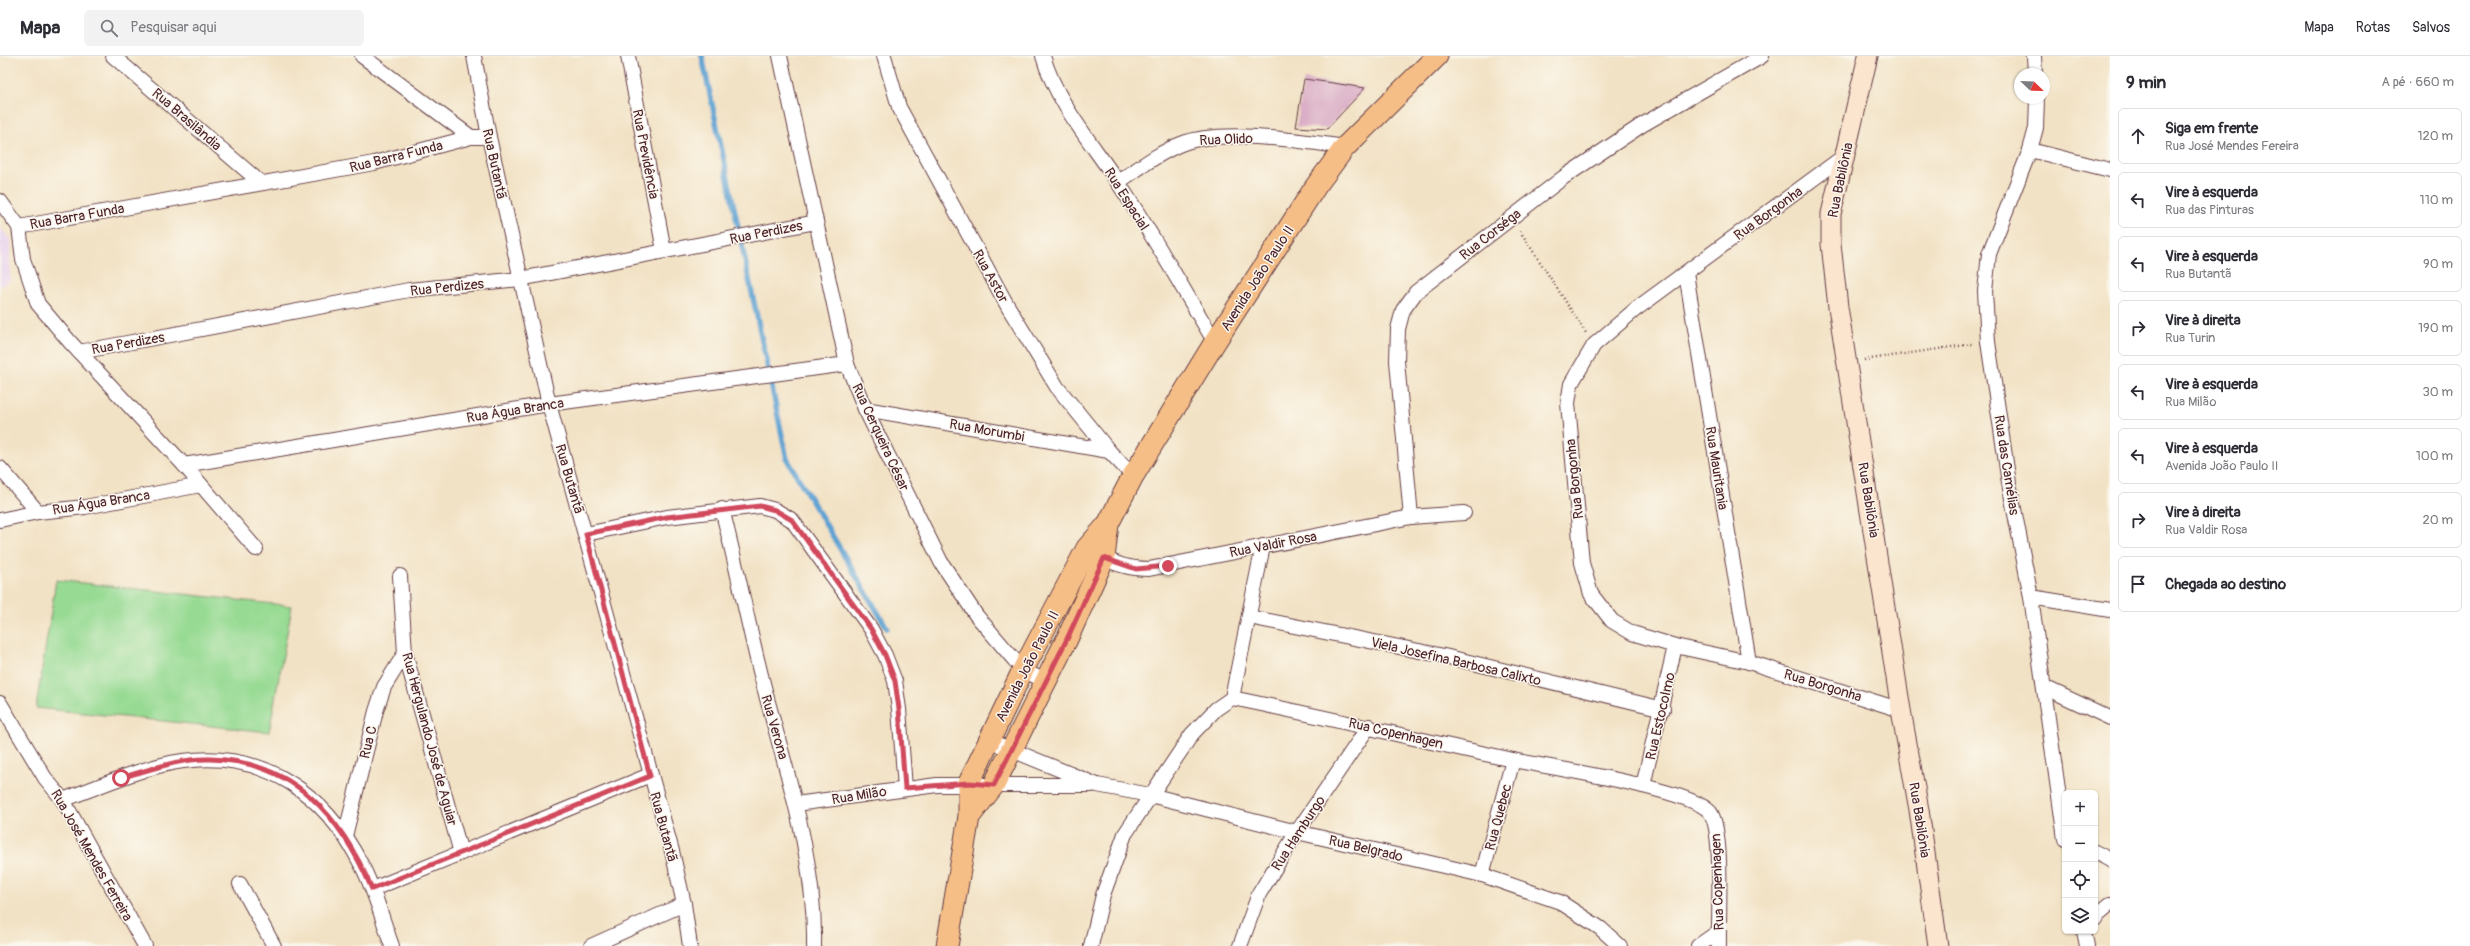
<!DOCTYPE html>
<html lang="pt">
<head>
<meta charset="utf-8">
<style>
  body { margin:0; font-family:Pangolin,sans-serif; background:#f2f2f3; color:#2b2b33 }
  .controls { position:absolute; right:12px; bottom:12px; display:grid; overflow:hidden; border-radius:6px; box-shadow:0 1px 3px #0004 }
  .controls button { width:36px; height:36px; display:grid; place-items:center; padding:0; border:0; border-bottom:1px solid #e1e1e2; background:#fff; color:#2b2b33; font:20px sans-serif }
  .compass { position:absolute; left:2014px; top:12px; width:36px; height:36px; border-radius:50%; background:#fff; box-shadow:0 1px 3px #0004; rotate:113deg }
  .stop { position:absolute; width:12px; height:12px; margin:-9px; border:3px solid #d1495b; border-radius:50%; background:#fff }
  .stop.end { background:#d1495b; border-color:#fff; box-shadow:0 1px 4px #0008 }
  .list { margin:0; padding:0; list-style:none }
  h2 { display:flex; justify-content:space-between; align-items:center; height:52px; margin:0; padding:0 16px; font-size:17px }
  h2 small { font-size:13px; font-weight:400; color:#7c7c81 }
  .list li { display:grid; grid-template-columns:26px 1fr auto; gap:12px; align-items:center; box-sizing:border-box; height:56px; margin:0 8px 8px; padding:0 8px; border:1px solid #e1e1e2; border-radius:6px }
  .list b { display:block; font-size:15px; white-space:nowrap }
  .list p { margin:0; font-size:13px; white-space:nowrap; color:#7c7c81 }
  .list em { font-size:13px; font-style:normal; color:#7c7c81 }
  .icon { flex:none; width:22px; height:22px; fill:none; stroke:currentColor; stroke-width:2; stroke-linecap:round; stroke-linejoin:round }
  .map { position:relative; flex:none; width:2110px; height:890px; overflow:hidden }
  header { display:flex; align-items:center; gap:24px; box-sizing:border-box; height:56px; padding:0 20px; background:#fff; border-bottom:1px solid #e1e1e2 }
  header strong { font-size:19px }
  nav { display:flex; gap:22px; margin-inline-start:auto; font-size:14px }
  .search { width:280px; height:36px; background:#f2f2f3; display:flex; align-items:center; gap:10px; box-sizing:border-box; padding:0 14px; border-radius:6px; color:#7c7c81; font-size:15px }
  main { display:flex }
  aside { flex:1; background:#fff }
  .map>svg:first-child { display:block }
  .built { fill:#e8d2ee }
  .green { fill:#96da93; stroke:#707c5f }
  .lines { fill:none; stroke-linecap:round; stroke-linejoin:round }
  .stream { stroke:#5da1d2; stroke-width:5.5 }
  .building { fill:#daadc6 }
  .street-casing { stroke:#633c42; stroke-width:16 }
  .secondary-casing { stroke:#633c42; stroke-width:21 }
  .primary-casing { stroke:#633c42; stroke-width:23 }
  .path { stroke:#633c42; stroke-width:2.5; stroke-dasharray:1 3; stroke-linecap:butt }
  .street { stroke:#fff; stroke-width:14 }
  .secondary { stroke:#fbe5cf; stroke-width:19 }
  .primary { stroke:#f6be87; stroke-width:21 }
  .route { stroke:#d1495b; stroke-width:5 }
  .labels { text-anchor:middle; stroke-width:3; stroke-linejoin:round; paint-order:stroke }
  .street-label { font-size:14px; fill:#4a1f2b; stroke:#fbf7ec }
</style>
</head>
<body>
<header>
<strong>Mapa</strong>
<div class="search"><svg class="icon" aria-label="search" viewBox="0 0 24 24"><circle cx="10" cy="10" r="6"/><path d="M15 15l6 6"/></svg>Pesquisar aqui</div>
<nav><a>Mapa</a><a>Rotas</a><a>Salvos</a></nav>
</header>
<main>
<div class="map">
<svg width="2110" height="890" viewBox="0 0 2110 890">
  <rect width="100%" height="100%" fill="#fbf7ec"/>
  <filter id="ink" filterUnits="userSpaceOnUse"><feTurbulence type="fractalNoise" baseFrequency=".025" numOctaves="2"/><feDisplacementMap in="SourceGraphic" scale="8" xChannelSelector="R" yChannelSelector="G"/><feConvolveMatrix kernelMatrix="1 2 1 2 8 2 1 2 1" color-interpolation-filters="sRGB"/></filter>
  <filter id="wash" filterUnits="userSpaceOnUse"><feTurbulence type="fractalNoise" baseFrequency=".012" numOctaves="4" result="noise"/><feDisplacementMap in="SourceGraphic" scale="16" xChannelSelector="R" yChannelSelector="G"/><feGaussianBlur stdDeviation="0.9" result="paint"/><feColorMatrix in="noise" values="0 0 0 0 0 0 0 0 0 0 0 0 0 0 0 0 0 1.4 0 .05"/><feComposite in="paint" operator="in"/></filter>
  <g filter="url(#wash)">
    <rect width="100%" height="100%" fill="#f2e2c5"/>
    <polygon class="built" points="0,170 10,184 10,225 0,230"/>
    <polygon class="green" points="56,524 292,550 269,676 36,652"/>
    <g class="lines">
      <polyline class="stream" points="702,0 787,403 887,572"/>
    </g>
    <g id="blocks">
      <polygon class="building" points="1304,23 1333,27 1365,32 1327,73 1296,71"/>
    </g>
  </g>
  <g filter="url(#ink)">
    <use href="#blocks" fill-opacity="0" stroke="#633c42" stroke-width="1"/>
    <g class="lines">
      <defs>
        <g id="street">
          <polyline points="113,0 261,127"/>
          <polyline points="362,0 471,81"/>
          <polyline points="474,0 489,81 549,348 672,795 684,848 690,890"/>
          <polyline points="628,0 664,195"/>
          <polyline points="780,0 847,308 865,353 941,506 976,559 1023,614 1045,625"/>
          <polyline points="884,0 899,51 1007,249 1057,331 1109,395 1133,420"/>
          <path d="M1043,0C1056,46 1091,86 1117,125C1152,177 1182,232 1215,286"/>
          <polyline points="2034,0 2035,18"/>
          <polyline points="2037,42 2036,72 2030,94 1989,198 1985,235 1988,286 2009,427 2031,541 2065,783"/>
          <polyline points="2030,94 2110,114"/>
          <polyline points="1843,101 1636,253 1594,289 1571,328 1568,347 1582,507 1591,538 1612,565 1632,577 1675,590 1749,606 1901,654"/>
          <path d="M1118,126C1138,113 1158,97 1181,88C1221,72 1302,85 1345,91"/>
          <polyline points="0,145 19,171 23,203 38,248 70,286 184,409 256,493"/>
          <polyline points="19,171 374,107 471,81 489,81"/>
          <polyline points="1686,217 1749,606"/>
          <polyline points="79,296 409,234 520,223 816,166"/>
          <polyline points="865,353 1109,395"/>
          <polyline points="184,409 549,348 847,308"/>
          <polyline points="0,412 38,456"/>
          <path d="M722,453C737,511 748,569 763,627C785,713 816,800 814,890"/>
          <polyline points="1411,461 1397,305 1398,273 1403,254 1416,236 1564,121 1642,69 1762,0"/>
          <polyline points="0,464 38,456 85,451 201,429"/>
          <polyline points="586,478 667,461 760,450 775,454 792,464 871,573 885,599 895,625 899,653 905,732"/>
          <path d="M1097,498C1113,508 1130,513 1149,513L1411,461L1464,457"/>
          <polyline points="400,520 405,597 461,797"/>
          <polyline points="2031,541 2110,554"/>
          <polyline points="1249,561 1444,600 1663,653"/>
          <polyline points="2044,631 2110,662"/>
          <polyline points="1232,642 1263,490"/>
          <polyline points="0,647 45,722 63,744 145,890"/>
          <polyline points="990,685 1097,729 1150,739 1297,776 1482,819 1560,846 1600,872 1620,890"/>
          <polyline points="1643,730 1675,590"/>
          <path d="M63,744C100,730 145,710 183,705C265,694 325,738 361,808C375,834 382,863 392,890"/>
          <polyline points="796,748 937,729 1091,729"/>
          <polyline points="345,780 376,655 384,631 405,597"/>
          <polyline points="2095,796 2110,804"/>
          <polyline points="1482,819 1513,704"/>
          <polyline points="240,828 274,890"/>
          <polyline points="373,833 650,719"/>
          <polyline points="2095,863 2097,859 2110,848"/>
          <polyline points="2084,875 2087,890"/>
          <polyline points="591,890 684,848"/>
          <path d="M1091,890L1103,839L1125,778L1192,678L1216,653L1232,642C1326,661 1419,684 1513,704C1547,711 1691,733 1710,756C1724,774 1718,864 1719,890"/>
          <polyline points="1240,890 1259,838 1297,776 1369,670"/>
          <polyline points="1698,890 1718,876"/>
        </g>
        <polyline id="secondary" points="1868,0 1831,158 1831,188 1838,251 1901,654 1919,754 1938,890"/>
        <g id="primary">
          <polyline points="969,761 994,729 1067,583 1104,502 1108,468"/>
          <polyline points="947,890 969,761 969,727 1023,614 1087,492 1108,468 1133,420 1215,286 1316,130 1345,91 1437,0"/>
        </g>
      </defs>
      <use href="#street" class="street-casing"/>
      <use href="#secondary" class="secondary-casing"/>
      <use href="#primary" class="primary-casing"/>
      <g class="path">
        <polyline points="1520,175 1586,277"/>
        <polyline points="1864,304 1972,288"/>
      </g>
      <use href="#street" class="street"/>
      <use href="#secondary" class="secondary"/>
      <use href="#primary" class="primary"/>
    </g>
  </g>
  <g class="lines" filter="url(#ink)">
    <path class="route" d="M121,722C149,714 180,702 210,703C295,705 341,761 372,833L650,720L586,478L667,461L760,450L775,454L792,464L871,573L885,599L895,625L899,653L905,732L969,727L994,729L1067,583L1104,502L1136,513L1168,510"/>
  </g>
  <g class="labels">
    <g class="street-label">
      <text transform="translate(187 63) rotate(41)" y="5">Rua Brasilândia</text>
      <text transform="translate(1226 83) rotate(-2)" y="5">Rua Olido</text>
      <text transform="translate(646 98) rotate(79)" y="5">Rua Previdência</text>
      <text transform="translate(396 100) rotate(-14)" y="5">Rua Barra Funda</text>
      <text transform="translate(495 108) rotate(78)" y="5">Rua Butantã</text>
      <text transform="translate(1840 124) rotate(-78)" y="5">Rua Babilônia</text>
      <text transform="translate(1127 143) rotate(58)" y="5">Rua Espacial</text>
      <text transform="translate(1768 157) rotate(-36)" y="5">Rua Borgonha</text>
      <text transform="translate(77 160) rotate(-10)" y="5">Rua Barra Funda</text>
      <text transform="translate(766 176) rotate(-11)" y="5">Rua Perdizes</text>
      <text transform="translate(1490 178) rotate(-38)" y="5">Rua Corséga</text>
      <text transform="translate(991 220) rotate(61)" y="5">Rua Astor</text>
      <text transform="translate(1257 222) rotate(-57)" y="5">Avenida João Paulo II</text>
      <text transform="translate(447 231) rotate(-6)" y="5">Rua Perdizes</text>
      <text transform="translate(128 287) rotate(-10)" y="5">Rua Perdizes</text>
      <text transform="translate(515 354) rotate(-9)" y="5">Rua Água Branca</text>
      <text transform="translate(987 374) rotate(10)" y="5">Rua Morumbi</text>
      <text transform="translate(881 381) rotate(65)" y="5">Rua Cerqueira César</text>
      <text transform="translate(2007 409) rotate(81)" y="5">Rua das Camélias</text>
      <text transform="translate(1717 412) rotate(81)" y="5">Rua Mauritania</text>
      <text transform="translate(570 423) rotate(74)" y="5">Rua Butantã</text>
      <text transform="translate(1574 423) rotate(-96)" y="5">Rua Borgonha</text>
      <text transform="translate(1869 444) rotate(81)" y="5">Rua Babilônia</text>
      <text transform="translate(101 446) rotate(-9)" y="5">Rua Água Branca</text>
      <text transform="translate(1273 488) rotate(-11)" y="5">Rua Valdir Rosa</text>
      <text transform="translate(1456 605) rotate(13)" y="5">Viela Josefina Barbosa Calixto</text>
      <text transform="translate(1027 610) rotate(-63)" y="5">Avenida João Paulo II</text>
      <text transform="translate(1823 629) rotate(17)" y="5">Rua Borgonha</text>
      <text transform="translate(1660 660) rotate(-77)" y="5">Rua Estocolmo</text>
      <text transform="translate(775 671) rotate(74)" y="5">Rua Verona</text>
      <text transform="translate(1396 677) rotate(13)" y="5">Rua Copenhagen</text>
      <text transform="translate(430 683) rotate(75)" y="5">Rua Hergulando José de Aguiar</text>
      <text transform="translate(368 686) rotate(-76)" y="5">Rua C</text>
      <text transform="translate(859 739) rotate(-9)" y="5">Rua Milão</text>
      <text transform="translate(1498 761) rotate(-75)" y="5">Rua Quebec</text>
      <text transform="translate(1920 764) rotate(81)" y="5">Rua Babilônia</text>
      <text transform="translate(664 771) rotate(75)" y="5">Rua Butantã</text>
      <text transform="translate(1298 777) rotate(-57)" y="5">Rua Hamburgo</text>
      <text transform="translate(1366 792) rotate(13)" y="5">Rua Belgrado</text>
      <text transform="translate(92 799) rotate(60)" y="5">Rua José Mendes Ferreira</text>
      <text transform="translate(1717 826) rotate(-92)" y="5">Rua Copenhagen</text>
    </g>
  </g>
</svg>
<div class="controls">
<button>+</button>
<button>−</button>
<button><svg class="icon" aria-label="locate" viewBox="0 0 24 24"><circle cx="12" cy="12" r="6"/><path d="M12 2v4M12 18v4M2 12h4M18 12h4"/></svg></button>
<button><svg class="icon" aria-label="layers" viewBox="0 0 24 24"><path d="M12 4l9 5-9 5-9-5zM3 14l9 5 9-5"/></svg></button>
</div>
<svg class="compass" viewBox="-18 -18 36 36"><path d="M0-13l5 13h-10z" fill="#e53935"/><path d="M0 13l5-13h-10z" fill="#7c7c81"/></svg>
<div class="stop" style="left:121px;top:722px"></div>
<div class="stop end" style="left:1168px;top:510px"></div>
</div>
<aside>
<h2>9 min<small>A pé · 660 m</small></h2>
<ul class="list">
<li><svg class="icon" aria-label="ahead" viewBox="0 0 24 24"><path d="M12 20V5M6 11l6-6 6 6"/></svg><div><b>Siga em frente</b><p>Rua José Mendes Fereira</p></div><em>120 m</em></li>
<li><svg class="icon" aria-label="left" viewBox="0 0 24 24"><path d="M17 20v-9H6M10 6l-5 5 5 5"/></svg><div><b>Vire à esquerda</b><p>Rua das Pinturas</p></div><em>110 m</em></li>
<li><svg class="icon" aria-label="left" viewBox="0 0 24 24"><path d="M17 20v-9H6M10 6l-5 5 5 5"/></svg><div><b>Vire à esquerda</b><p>Rua Butantã</p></div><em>90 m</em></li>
<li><svg class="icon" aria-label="right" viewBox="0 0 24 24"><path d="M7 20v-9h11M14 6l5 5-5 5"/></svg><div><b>Vire à direita</b><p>Rua Turin</p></div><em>190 m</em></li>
<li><svg class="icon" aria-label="left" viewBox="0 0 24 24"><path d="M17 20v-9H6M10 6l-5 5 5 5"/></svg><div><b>Vire à esquerda</b><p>Rua Milão</p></div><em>30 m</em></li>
<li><svg class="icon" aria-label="left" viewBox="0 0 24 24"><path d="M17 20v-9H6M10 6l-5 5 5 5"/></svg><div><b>Vire à esquerda</b><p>Avenida João Paulo II</p></div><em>100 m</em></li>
<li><svg class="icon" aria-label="right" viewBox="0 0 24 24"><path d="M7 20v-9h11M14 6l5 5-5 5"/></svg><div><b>Vire à direita</b><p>Rua Valdir Rosa</p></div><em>20 m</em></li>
<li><svg class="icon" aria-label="arrive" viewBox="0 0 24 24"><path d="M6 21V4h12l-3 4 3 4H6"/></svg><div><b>Chegada ao destino</b></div></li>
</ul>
</aside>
</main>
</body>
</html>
